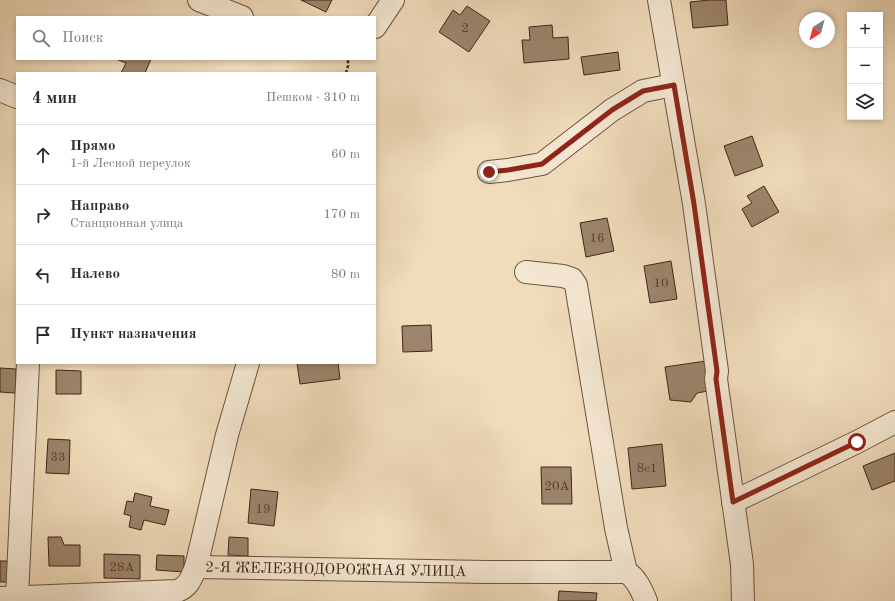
<!DOCTYPE html>
<html lang="ru">
<head>
<meta charset="utf-8">
<style>
  body { margin:0; font-family:"Old Standard TT",serif; background:#f7f7f7; color:#2b2b33 }
  .controls { position:absolute; right:12px; top:12px; display:grid; overflow:hidden; border-radius:0px; box-shadow:0 2px 6px #0003 }
  .controls button { width:36px; height:36px; display:grid; place-items:center; padding:0; border:0; border-bottom:1px solid #e1e1e2; background:#fff; color:#2b2b33; font:20px sans-serif }
  .compass { position:absolute; left:799px; top:12px; width:36px; height:36px; border-radius:50%; background:#fff; box-shadow:0 2px 6px #0003; rotate:216deg }
  .stop { position:absolute; width:12px; height:12px; margin:-9px; border:3px solid #8f2418; border-radius:50%; background:#fff }
  .stop.end { background:#8f2418; border-color:#fff; box-shadow:0 1px 4px #0008 }
  .list { margin:0; padding:0; list-style:none }
  h2 { display:flex; justify-content:space-between; align-items:center; height:52px; margin:0; padding:0 16px; font-size:17px }
  h2 small { font-size:13px; font-weight:400; color:#7c7c81 }
  .list li { display:grid; grid-template-columns:26px 1fr auto; gap:12px; align-items:center; box-sizing:border-box; height:60px; padding:0 16px; border-top:1px solid #e1e1e2 }
  .list b { display:block; font-size:15px; white-space:nowrap }
  .list p { margin:0; font-size:13px; white-space:nowrap; color:#7c7c81 }
  .list em { font-size:13px; font-style:normal; color:#7c7c81 }
  .icon { flex:none; width:22px; height:22px; fill:none; stroke:currentColor; stroke-width:2; stroke-linecap:round; stroke-linejoin:round }
  .map { position:relative; flex:none; width:895px; height:601px; overflow:hidden }
  .search { position:absolute; background:#fff; box-shadow:0 2px 6px #0003; left:16px; top:16px; width:360px; height:44px; display:flex; align-items:center; gap:10px; box-sizing:border-box; padding:0 14px; border-radius:0px; color:#7c7c81; font-size:15px }
  .panel { position:absolute; background:#fff; box-shadow:0 2px 6px #0003; left:16px; top:72px; width:360px; height:292px; border-radius:0px }
  .map>svg:first-child { display:block }
  .building { fill:#9c856c; stroke:#402616 }
  .lines { fill:none; stroke-linecap:round; stroke-linejoin:round }
  .minor-casing { stroke:#6c543f; stroke-width:24 }
  .path { stroke:#402616; stroke-width:2.5; stroke-dasharray:3 2; stroke-linecap:butt }
  .minor { stroke:#f5e8d3; stroke-width:22 }
  .route { stroke:#8f2418; stroke-width:5 }
  .labels { text-anchor:middle; stroke-width:4; stroke-linejoin:round; paint-order:stroke }
  .number-label { font-size:13px; fill:#573e2c }
  .street-label { font-size:15px; fill:#402616; stroke:#f5e8d3 }
</style>
</head>
<body>
<div class="map">
<svg width="895" height="601" viewBox="0 0 895 601">
  <rect width="100%" height="100%" fill="#f0dcbb"/>
  <filter id="stains"><feTurbulence type="fractalNoise" baseFrequency=".005" numOctaves="4"/><feColorMatrix values="0 0 0 0 .2 0 0 0 0 .09 0 0 0 0 .02 0 0 0 .5 -.17"/></filter>
  <radialGradient id="worn" r=".72"><stop offset=".6" stop-color="#630" stop-opacity="0"/><stop offset="1" stop-color="#630" stop-opacity=".3"/></radialGradient>
  <g class="building">
    <polygon points="301,0 332,0 326,12"/>
    <polygon points="709,0 726,0 728,25 693,28 690,2"/>
    <polygon points="467,6 490,21 469,52 439,32 453,10 460,15"/>
    <polygon points="552,25 553,38 568,37 569,59 524,63 522,40 530,40 529,27"/>
    <polygon points="618,52 620,70 584,75 581,57"/>
    <polygon points="116,59 151,59 145,73 121,73 126,63"/>
    <polygon points="752,136 763,166 735,176 724,146"/>
    <polygon points="764,186 779,212 752,227 742,209 752,203 747,196"/>
    <polygon points="607,218 614,251 586,257 580,223"/>
    <polygon points="671,261 677,299 650,303 644,266"/>
    <polygon points="431,325 432,351 403,352 402,326"/>
    <polygon points="713,360 708,391 697,393 691,402 670,400 665,367"/>
    <polygon points="297,363 338,363 340,379 300,384"/>
    <polygon points="0,368 16,369 15,393 0,392"/>
    <polygon points="56,370 81,371 81,394 56,394"/>
    <polygon points="48,439 70,440 69,474 46,473"/>
    <polygon points="662,444 666,486 632,489 628,448"/>
    <polygon points="895,453 895,481 872,490 863,466"/>
    <polygon points="541,467 571,467 572,504 542,504"/>
    <polygon points="251,489 278,492 274,526 248,523"/>
    <polygon points="135,493 152,497 150,506 169,510 165,525 144,520 141,530 129,527 131,516 124,514 127,501 133,502"/>
    <polygon points="48,537 61,537 64,545 80,545 80,566 49,566"/>
    <polygon points="229,537 248,538 248,556 228,555"/>
    <polygon points="104,554 140,555 140,579 104,578"/>
    <polygon points="157,555 184,556 184,572 156,570"/>
    <rect x="0" y="561" width="11" height="21"/>
    <polygon points="559,591 597,593 596,601 558,601"/>
  </g>
  <g class="lines">
    <defs>
      <g id="minor">
        <polyline points="199,0 242,17"/>
        <polyline points="659,0 694,204 717,371 716,379 742,564 743,601"/>
        <polyline points="375,27 393,0"/>
        <polyline points="0,90 17,97"/>
        <polyline points="489,172 508,170 542,164 612,110 643,91 673,85"/>
        <polyline points="526,272 563,276 572,279 576,285 616,528 626,572"/>
        <polyline points="733,502 857,442 895,422"/>
        <path d="M196,567L486,572H626C636,577 642,591 646,601"/>
        <polyline points="17,597 28,363"/>
        <path d="M0,598L177,591C189,587 191,578 196,567L227,435L248,363"/>
      </g>
    </defs>
    <use href="#minor" class="minor-casing"/>
    <polyline class="path" points="346,73 348,66 348,59"/>
    <use href="#minor" class="minor"/>
  </g>
  <g class="lines">
    <polyline class="route" points="489,172 508,170 542,164 612,110 643,91 674,85 694,204 717,371 716,379 733,502 857,442"/>
  </g>
  <g class="labels">
    <g class="number-label">
      <text x="465" y="32">2</text>
      <text x="597" y="242">16</text>
      <text x="661" y="287">10</text>
      <text x="58" y="461">33</text>
      <text x="647" y="472">8с1</text>
      <text x="557" y="490">20А</text>
      <text x="263" y="513">19</text>
      <text x="122" y="571">28А</text>
    </g>
    <g class="street-label">
      <text transform="translate(336 569) rotate(1)" y="5">2-Я ЖЕЛЕЗНОДОРОЖНАЯ УЛИЦА</text>
    </g>
  </g>
  <rect width="100%" height="100%" filter="url(#stains)"/>
  <rect width="100%" height="100%" fill="url(#worn)"/>
</svg>
<div class="controls">
<button>+</button>
<button>−</button>
<button><svg class="icon" aria-label="layers" viewBox="0 0 24 24"><path d="M12 4l9 5-9 5-9-5zM3 14l9 5 9-5"/></svg></button>
</div>
<svg class="compass" viewBox="-18 -18 36 36"><path d="M0-13l5 13h-10z" fill="#e53935"/><path d="M0 13l5-13h-10z" fill="#7c7c81"/></svg>
<div class="stop" style="left:857px;top:442px"></div>
<div class="stop end" style="left:489px;top:172px"></div>
<div class="search"><svg class="icon" aria-label="search" viewBox="0 0 24 24"><circle cx="10" cy="10" r="6"/><path d="M15 15l6 6"/></svg>Поиск</div>
<section class="panel">
<h2>4 мин<small>Пешком · 310 m</small></h2>
<ul class="list">
<li><svg class="icon" aria-label="ahead" viewBox="0 0 24 24"><path d="M12 20V5M6 11l6-6 6 6"/></svg><div><b>Прямо</b><p>1-й Лесной переулок</p></div><em>60 m</em></li>
<li><svg class="icon" aria-label="right" viewBox="0 0 24 24"><path d="M7 20v-9h11M14 6l5 5-5 5"/></svg><div><b>Направо</b><p>Станционная улица</p></div><em>170 m</em></li>
<li><svg class="icon" aria-label="left" viewBox="0 0 24 24"><path d="M17 20v-9H6M10 6l-5 5 5 5"/></svg><div><b>Налево</b></div><em>80 m</em></li>
<li><svg class="icon" aria-label="arrive" viewBox="0 0 24 24"><path d="M6 21V4h12l-3 4 3 4H6"/></svg><div><b>Пункт назначения</b></div></li>
</ul>
</section>
</div>
</body>
</html>
